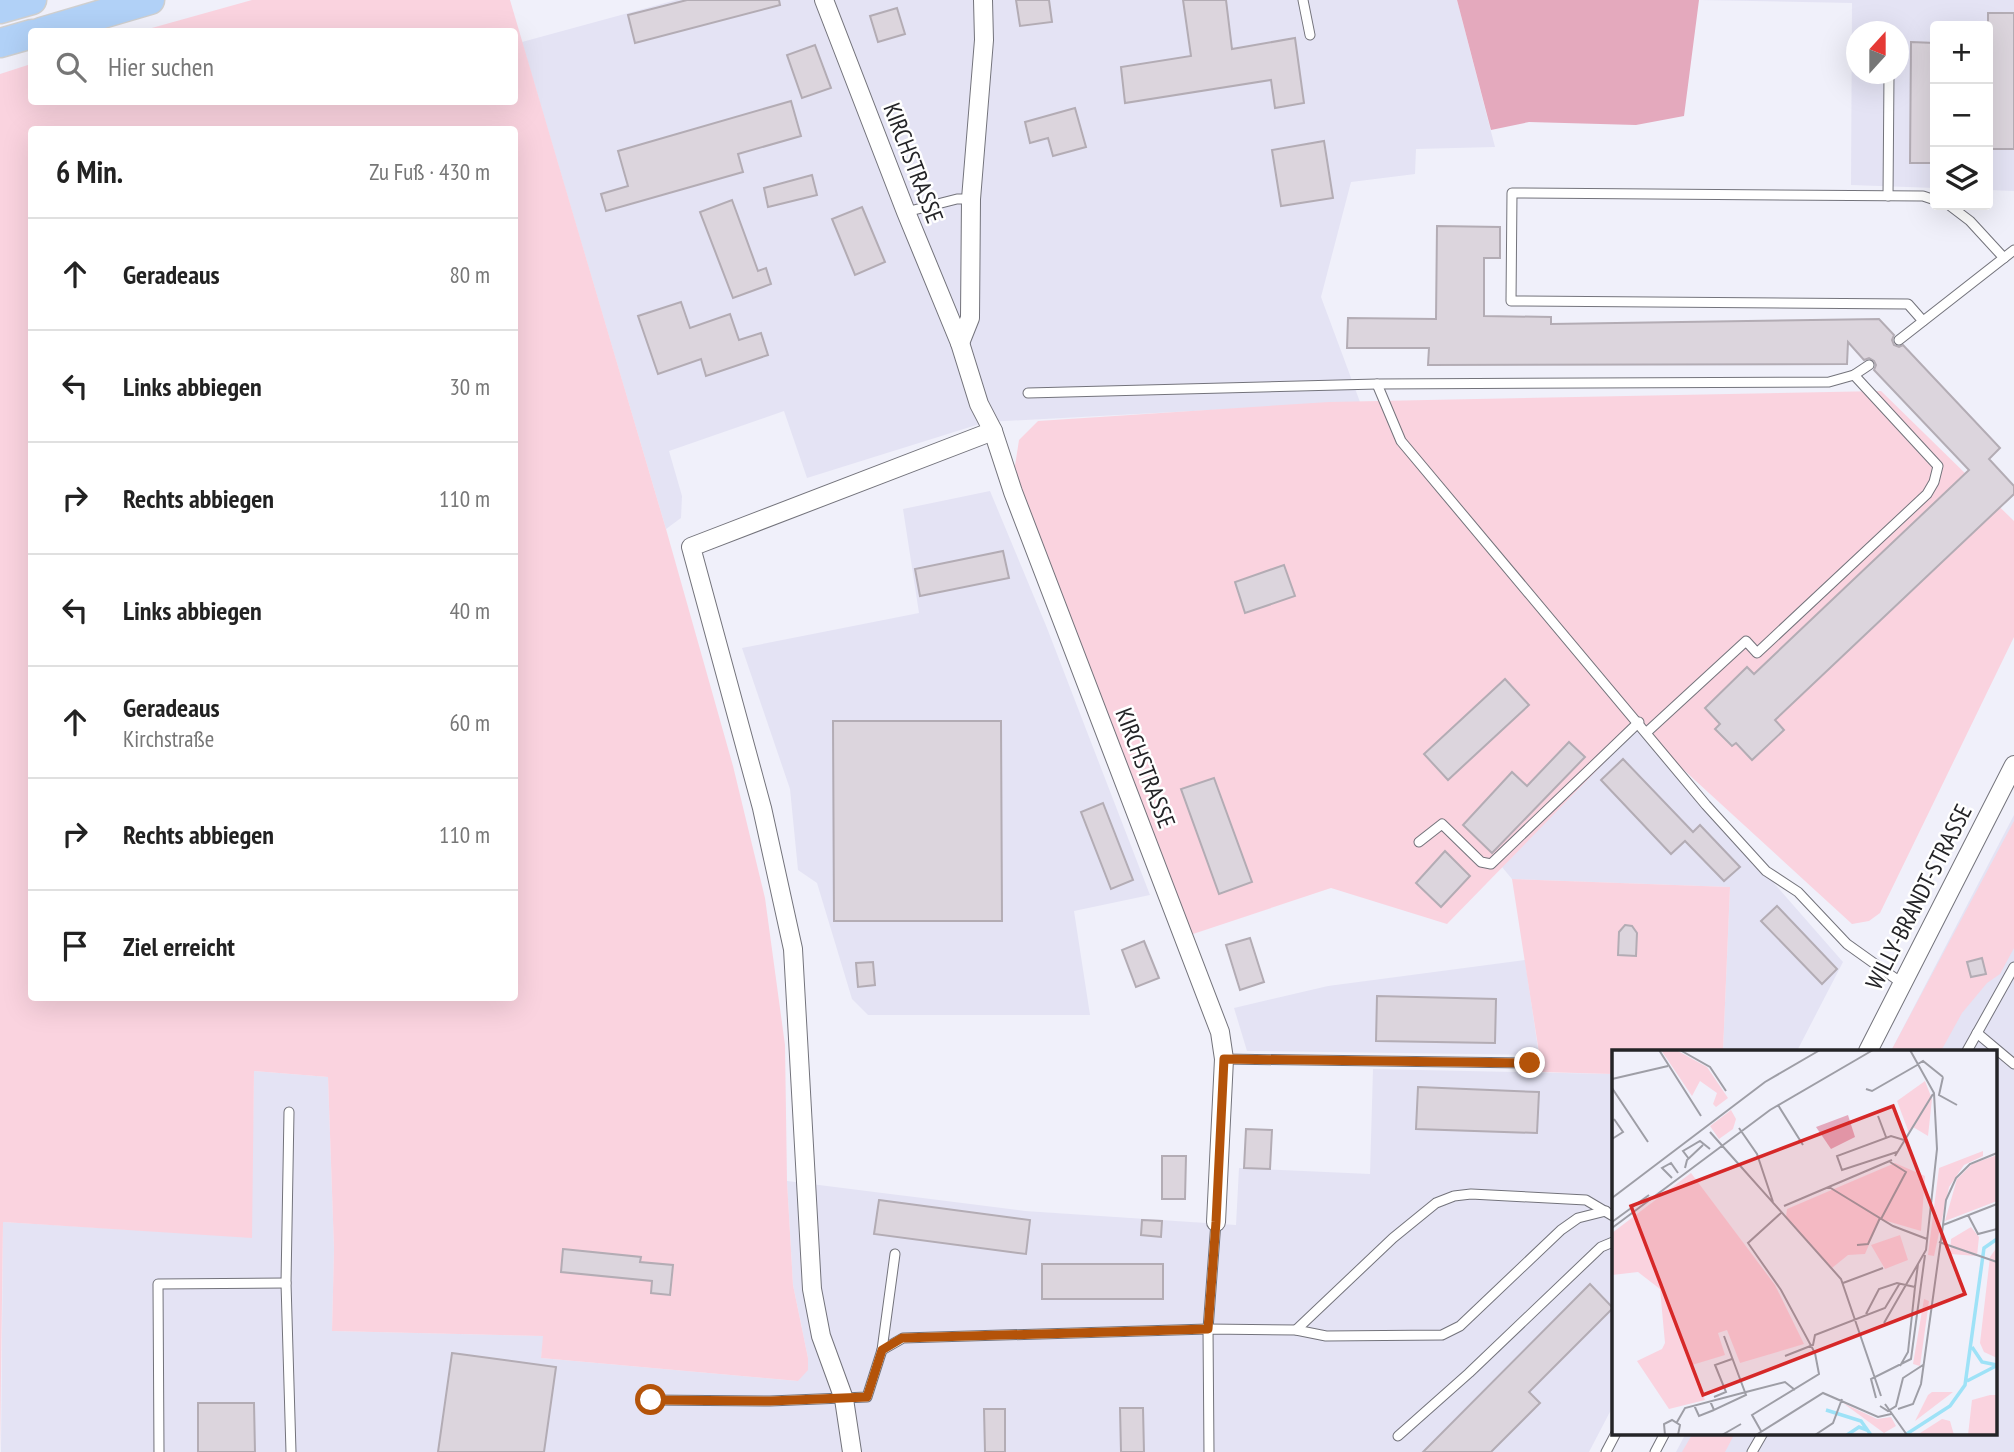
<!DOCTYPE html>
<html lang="de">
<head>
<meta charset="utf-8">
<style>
  body { margin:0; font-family:"PT Sans Narrow",sans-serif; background:#f6f6f6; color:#222 }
  .controls { position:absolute; right:21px; top:21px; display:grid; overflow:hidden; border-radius:7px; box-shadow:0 7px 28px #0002 }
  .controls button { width:63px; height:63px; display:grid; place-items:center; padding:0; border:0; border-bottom:2px solid #e0e0e0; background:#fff; color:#222; font:35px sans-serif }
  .compass { position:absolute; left:1846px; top:21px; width:63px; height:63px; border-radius:50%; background:#fff; box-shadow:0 7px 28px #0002; rotate:21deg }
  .stop { position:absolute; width:21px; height:21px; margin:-16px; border:5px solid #b45309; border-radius:50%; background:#fff }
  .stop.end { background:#b45309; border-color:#fff; box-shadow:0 2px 7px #0008 }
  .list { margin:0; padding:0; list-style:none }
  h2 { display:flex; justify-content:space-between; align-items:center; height:91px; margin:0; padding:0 28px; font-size:30px }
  h2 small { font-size:23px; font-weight:400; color:#767676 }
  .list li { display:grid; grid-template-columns:46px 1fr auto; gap:21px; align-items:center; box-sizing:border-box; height:112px; padding:0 28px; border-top:2px solid #e0e0e0 }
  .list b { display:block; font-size:26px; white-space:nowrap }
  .list p { margin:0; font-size:23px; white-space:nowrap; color:#767676 }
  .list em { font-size:23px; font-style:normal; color:#767676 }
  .icon { flex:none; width:38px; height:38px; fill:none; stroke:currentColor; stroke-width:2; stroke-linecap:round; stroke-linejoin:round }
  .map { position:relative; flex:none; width:2014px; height:1452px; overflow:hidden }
  .search { position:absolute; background:#fff; box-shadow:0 7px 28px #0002; left:28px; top:28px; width:490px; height:77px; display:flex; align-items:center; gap:18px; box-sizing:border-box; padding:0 24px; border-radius:7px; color:#767676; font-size:26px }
  .panel { position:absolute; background:#fff; box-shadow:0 7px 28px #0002; left:28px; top:126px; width:490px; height:875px; border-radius:7px }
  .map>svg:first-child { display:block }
  .built { fill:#e4e3f4; fill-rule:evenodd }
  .green { fill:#fad3df; fill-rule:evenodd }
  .forest { fill:#e4a9bd }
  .building { fill:#dcd5dd; stroke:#b3acb4; stroke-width:2 }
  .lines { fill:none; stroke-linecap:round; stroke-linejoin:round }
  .service-casing { stroke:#73737b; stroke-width:11 }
  .minor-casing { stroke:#73737b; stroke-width:20 }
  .primary-casing { stroke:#cfcfcf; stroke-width:31 }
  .service { stroke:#fff; stroke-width:9 }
  .minor { stroke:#fff; stroke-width:18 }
  .primary { stroke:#b1d1f7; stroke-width:28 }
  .route { stroke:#b45309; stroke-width:9 }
  .labels { text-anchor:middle; stroke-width:5; stroke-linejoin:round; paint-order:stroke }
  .street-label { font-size:24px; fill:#242427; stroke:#fff }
  .inset-river { fill:none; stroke:#9ee2f7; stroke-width:3.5 }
  .inset-road { fill:none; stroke:#9e9ea6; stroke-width:2 }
  .view { fill:#d62828; fill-opacity:0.15; stroke:#d62828; stroke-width:3.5 }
  .inset-edge { fill:none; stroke:#242427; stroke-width:3.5 }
</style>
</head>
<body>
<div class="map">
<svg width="2014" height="1452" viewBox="0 0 2014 1452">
  <rect width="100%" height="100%" fill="#f0f0fa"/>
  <g class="built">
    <polygon points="676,0 1457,0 1495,147 1416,149 1415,174 1351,182 1321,297 1360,402 986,422 807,478 784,411 669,451 682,496 681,518 666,529 522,42"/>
    <path d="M1699,0H2014V191L1988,190V26H1935V188L1851,185L1852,3ZM1856,32H1898V74H1856Z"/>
    <polygon points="990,491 1047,628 1150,895 1074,911 1090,1015 868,1015 852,999 817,883 798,870 790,789 742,648 919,613 903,509"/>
    <polygon points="1638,728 1843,962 1797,1051 1723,1051 1730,887 1512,879 1502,867"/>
    <polygon points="2014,815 2014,1452 1676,1452 1686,1433 1995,1433 1995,1051 1891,1051"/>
    <polygon points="1525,960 1539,1055 1247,1051 1234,1008 1328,986"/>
    <polygon points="1373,1069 1613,1074 1613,1406 1589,1452 1,1452 3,1222 251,1237 254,1071 328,1077 334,1249 332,1331 544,1336 541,1358 798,1381 808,1358 793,1285 787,1181 1025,1211 1236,1225 1239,1168 1370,1174"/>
  </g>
  <g class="green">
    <path d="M252,0H510L666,529L733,766L765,898L785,1045L787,1181L793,1285L808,1358V1370L798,1381L541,1358L543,1336L332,1331L334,1249L328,1077L254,1071L252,1238L3,1222L0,1452V74L31,64L32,102H514V32L141,31ZM32,130H514V998H32Z"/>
    <polygon points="1881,391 2014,521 2014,637 1880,913 1869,921 1852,924 1638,728 1447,924 1331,888 1190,935 1014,472 1019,440 1038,421 1329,402"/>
    <polygon points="2014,821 2014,948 2000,974 1987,983 1962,1013 1941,1051 1891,1051"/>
    <polygon points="1512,879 1730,887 1723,1051 1613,1051 1613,1074 1542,1072"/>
    <polygon points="1693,1433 1735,1433 1725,1452 1682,1452"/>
  </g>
  <polygon class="forest" points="1457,0 1699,0 1684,116 1636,125 1529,122 1491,130"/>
  <g class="building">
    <polygon points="687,0 779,0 780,5 635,43 628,15"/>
    <polygon points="1016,0 1049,0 1052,22 1020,26"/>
    <polygon points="1183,0 1226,0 1232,49 1295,38 1304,103 1275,108 1271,80 1125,103 1121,67 1191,56"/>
    <polygon points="897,8 905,34 878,42 870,16"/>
    <rect x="1988" y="13" width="26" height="136"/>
    <polygon points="1911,42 1935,43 1935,163 1910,163"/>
    <polygon points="815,45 831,88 802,98 787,55"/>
    <polygon points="791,101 801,136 738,154 743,172 606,211 601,194 628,186 618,151"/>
    <polygon points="1075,108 1086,147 1053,156 1048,138 1030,143 1025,122"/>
    <polygon points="1324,141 1333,198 1281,206 1272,150"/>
    <polygon points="812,175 817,195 768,207 764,188"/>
    <polygon points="732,200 758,271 766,268 771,284 733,298 700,212"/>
    <polygon points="862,207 885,262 855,275 832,219"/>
    <polygon points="1437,226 1500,227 1500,258 1484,258 1484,316 1551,317 1551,324 1879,319 1894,335 1892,340 1894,345 1899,347 1903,345 2000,448 1989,459 2014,486 2014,494 1775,720 1784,730 1752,760 1736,743 1732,746 1715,729 1720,724 1705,708 1747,667 1754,674 1969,470 1874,370 1876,365 1874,361 1869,358 1864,360 1848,342 1847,364 1428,365 1429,348 1347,348 1348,318 1436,319"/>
    <polygon points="681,302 690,328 730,314 739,340 761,333 768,355 706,376 701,359 658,374 638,316"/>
    <polygon points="1003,551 1009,578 920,596 915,569"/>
    <polygon points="1284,565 1295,596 1245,613 1235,582"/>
    <polygon points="1505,679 1529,705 1448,780 1424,754"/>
    <polygon points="833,721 1001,721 1002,921 834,921"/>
    <polygon points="1569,742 1585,757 1492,853 1463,825 1512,772 1527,786"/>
    <polygon points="1623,759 1693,832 1700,825 1740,867 1724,881 1685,841 1671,854 1601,780"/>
    <polygon points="1214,778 1252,882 1219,894 1181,789"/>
    <polygon points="1103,803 1133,880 1111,889 1081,812"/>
    <polygon points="1445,851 1470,876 1441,907 1416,883"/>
    <polygon points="1777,906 1837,969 1822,984 1761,921"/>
    <polygon points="1625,925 1632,926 1637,933 1636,956 1618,955 1619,932"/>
    <polygon points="1250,938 1264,982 1240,990 1226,945"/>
    <polygon points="1144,941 1159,978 1136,987 1122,950"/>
    <polygon points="1982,958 1986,974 1971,977 1967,962"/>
    <polygon points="873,962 875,985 858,987 856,963"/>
    <polygon points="1377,996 1496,999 1495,1043 1376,1041"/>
    <polygon points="1418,1087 1539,1092 1537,1133 1416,1129"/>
    <polygon points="1246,1129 1272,1130 1270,1169 1244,1168"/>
    <polygon points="1162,1156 1186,1156 1185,1199 1162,1199"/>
    <polygon points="879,1200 1030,1220 1026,1254 874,1234"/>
    <polygon points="1142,1220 1162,1221 1161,1237 1141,1235"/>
    <polygon points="563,1249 641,1257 640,1262 673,1265 670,1295 651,1293 652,1281 561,1272"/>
    <rect x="1042" y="1264" width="121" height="35"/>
    <polygon points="1590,1284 1613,1308 1529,1392 1540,1403 1491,1452 1423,1452"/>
    <polygon points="452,1353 556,1367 544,1452 438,1452"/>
    <polygon points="198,1403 254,1403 255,1452 198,1452"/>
    <polygon points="1120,1408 1143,1408 1144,1452 1121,1452"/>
    <polygon points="984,1409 1005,1409 1005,1452 985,1452"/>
  </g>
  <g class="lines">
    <defs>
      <g id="service">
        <polyline points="1303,0 1310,35"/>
        <polyline points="1888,196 1889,74"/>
        <polyline points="1949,205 1970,221 2004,258"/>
        <polyline points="906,212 957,199 971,199"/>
        <polyline points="1923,321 1908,304 1511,301 1512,193 1923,196 1935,200"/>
        <polyline points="1899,340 2014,250"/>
        <polyline points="1377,384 1401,441 1706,805 1766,871 1798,892 1847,944 1903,984"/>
        <polyline points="1028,393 1377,384 1829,382 1854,375 1869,365"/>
        <polyline points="1647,732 1746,641 1757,653 1927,494 1934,482 1938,466 1854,375"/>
        <polyline points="1419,842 1442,824 1481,862 1491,864 1639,722"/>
        <polyline points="1977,1033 2014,1064"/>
        <polyline points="1967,1051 2014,967"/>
        <polyline points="1224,1059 1530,1063"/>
        <polyline points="289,1112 286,1283 291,1452"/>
        <polyline points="1296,1330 1393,1238 1436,1203 1454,1196 1471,1194 1586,1200 1613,1216"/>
        <polyline points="882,1350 895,1254"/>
        <polyline points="651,1400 770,1401 867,1397 882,1350 903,1338 1208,1329 1296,1330 1326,1336 1442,1335 1460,1326 1561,1230 1578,1218 1606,1211"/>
        <polyline points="1398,1436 1469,1373 1601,1247 1613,1242"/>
        <polyline points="159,1452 158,1284 286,1283"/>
        <polyline points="1209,1452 1208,1329 1216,1222"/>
        <polyline points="1606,1452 1616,1433"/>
        <polyline points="1655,1452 1665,1433"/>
        <polyline points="1752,1452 1763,1433"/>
      </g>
      <g id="minor">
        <polyline points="824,0 906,212 960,343 979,404 993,431 1013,492 1220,1032 1224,1059 1216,1222"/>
        <polyline points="960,343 970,318 971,199 984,40 983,0"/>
        <polyline points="1868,1051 2014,765"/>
        <polyline points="852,1452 844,1399 821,1336 812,1289 793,949 762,808 691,547 993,431"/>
      </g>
      <g id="primary">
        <polyline points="0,9 32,0"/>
        <polyline points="41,32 150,0"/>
        <polyline points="0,43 32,34"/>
      </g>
    </defs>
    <use href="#service" class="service-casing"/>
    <use href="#minor" class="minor-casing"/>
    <use href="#primary" class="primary-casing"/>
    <use href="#service" class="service"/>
    <use href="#minor" class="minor"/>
    <use href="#primary" class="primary"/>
  </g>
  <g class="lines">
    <polyline class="route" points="651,1400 770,1401 867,1397 882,1350 902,1338 1208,1329 1216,1222 1224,1059 1530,1063"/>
  </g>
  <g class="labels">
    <g class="street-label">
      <text transform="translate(913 163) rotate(69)" y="8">KIRCHSTRASSE</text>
      <text transform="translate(1145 768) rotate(69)" y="8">KIRCHSTRASSE</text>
      <text transform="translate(1919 897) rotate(-63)" y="8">WILLY-BRANDT-STRASSE</text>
    </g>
  </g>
  <g transform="translate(1612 1050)">
    <rect width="385" height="385" fill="#f0f0fa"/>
    <path d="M49,0H64L95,17L116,48L104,57L101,54L105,43L88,31L80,46ZM313,31L320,49L316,86L301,77L297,83L285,51ZM119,60L124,69L121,79L107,89L98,76ZM371,101V106L352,115L337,137L322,206L316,205L327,118ZM385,105V151L333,171L345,129L360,114ZM283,113L313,126L309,181L268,169L253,204L236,205L220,218L174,167L175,159ZM79,123L163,235L192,294L128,313L115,280L106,283L113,305L80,315L93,350L57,359L25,311L50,299L53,293L48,239L26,222L0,225V183ZM359,177L367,187L365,206L338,204L339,189ZM288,185L296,210L273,219L259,195ZM385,197V308L372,302L368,293L378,207ZM312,249L317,251L308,316L301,314ZM320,342H341L303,371L316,345ZM378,345H385V385H356L360,350ZM231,353L265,369L279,367L284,376L272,383ZM330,369L338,371L342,385H305Z" fill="#fad3df"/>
    <path d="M236,65L243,87L219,99L204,77Z" fill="#e4a9bd"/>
    <path class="inset-river" d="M360,297L370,312L385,315M355,331L384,316M214,360L249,371L259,385M235,385L247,377L255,380M293,385L338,356L353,335L372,198L385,189"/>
    <path class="inset-road" d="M47,0L89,66M68,0L98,17L114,41M306,14L311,11L331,27M331,27L327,45L345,55M0,29L56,16M0,38L36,92M254,39L260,41L307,14M166,55L191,95M266,66L274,87M127,78L145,104L161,152M98,82L229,229L269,346M0,89L11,82L2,69M285,102L230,120L225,106L279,86L292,90M283,106L321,44M77,109L71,101L88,91L98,99M73,118L75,110L91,95M60,128L50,118L59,113L66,123M217,137L281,176L315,189M0,148L153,32L208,0M172,156L280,110M356,165L366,184L385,179M269,169L294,122L278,112M0,172L37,145M331,175L334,150L344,128L358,114L385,103M0,178L158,60L261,0M327,192L385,212M245,195L256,194L268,168M231,233L271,218M254,264L267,239L285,233L303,237L306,214M272,273L314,200L325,99L322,43L298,0M173,306L201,295L203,285L273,258L288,233M288,316L296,302L303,237M102,347L114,342L103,315L120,309M264,348L259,329L299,309L313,205M98,351L102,360L134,345L112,286M273,354L295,385M82,355L87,366L102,360M268,356L276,361L284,356L291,328L311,315M286,359L301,354L309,334L331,175L385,154M65,372L73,358L134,342L173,332L183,340M149,381L140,365L207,324L203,303L169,240L136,193L169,163M53,385L52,374L60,370L68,375L66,385M110,385L129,374M144,385L211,343L266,367L279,364M203,385L221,373L230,349"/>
    <path class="view" d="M281,56L353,244L91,345L19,156Z"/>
    <rect width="385" height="385" class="inset-edge"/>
  </g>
</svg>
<div class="controls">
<button>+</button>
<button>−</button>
<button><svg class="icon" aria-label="layers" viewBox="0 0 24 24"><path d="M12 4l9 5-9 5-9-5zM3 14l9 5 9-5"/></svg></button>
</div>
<svg class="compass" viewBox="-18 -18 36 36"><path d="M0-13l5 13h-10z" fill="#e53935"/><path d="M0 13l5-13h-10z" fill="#767676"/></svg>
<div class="stop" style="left:651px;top:1400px"></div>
<div class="stop end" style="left:1530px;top:1063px"></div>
<div class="search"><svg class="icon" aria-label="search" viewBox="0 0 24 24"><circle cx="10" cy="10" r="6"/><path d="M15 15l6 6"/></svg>Hier suchen</div>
<section class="panel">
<h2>6 Min.<small>Zu Fuß · 430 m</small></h2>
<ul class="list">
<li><svg class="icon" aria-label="ahead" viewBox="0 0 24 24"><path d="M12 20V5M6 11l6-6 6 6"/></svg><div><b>Geradeaus</b></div><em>80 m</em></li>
<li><svg class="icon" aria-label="left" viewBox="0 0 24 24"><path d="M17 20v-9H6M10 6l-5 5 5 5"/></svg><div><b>Links abbiegen</b></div><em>30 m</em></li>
<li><svg class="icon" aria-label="right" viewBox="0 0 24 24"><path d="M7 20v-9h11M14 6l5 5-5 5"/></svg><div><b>Rechts abbiegen</b></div><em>110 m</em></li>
<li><svg class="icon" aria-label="left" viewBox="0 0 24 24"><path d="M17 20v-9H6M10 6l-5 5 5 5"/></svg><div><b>Links abbiegen</b></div><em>40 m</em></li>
<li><svg class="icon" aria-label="ahead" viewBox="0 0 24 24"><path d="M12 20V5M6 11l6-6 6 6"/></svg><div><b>Geradeaus</b><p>Kirchstraße</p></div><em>60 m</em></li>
<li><svg class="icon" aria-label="right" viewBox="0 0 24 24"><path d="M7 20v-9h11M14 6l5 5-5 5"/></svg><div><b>Rechts abbiegen</b></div><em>110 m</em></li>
<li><svg class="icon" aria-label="arrive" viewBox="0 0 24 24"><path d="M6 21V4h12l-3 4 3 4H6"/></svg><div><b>Ziel erreicht</b></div></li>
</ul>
</section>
</div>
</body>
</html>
